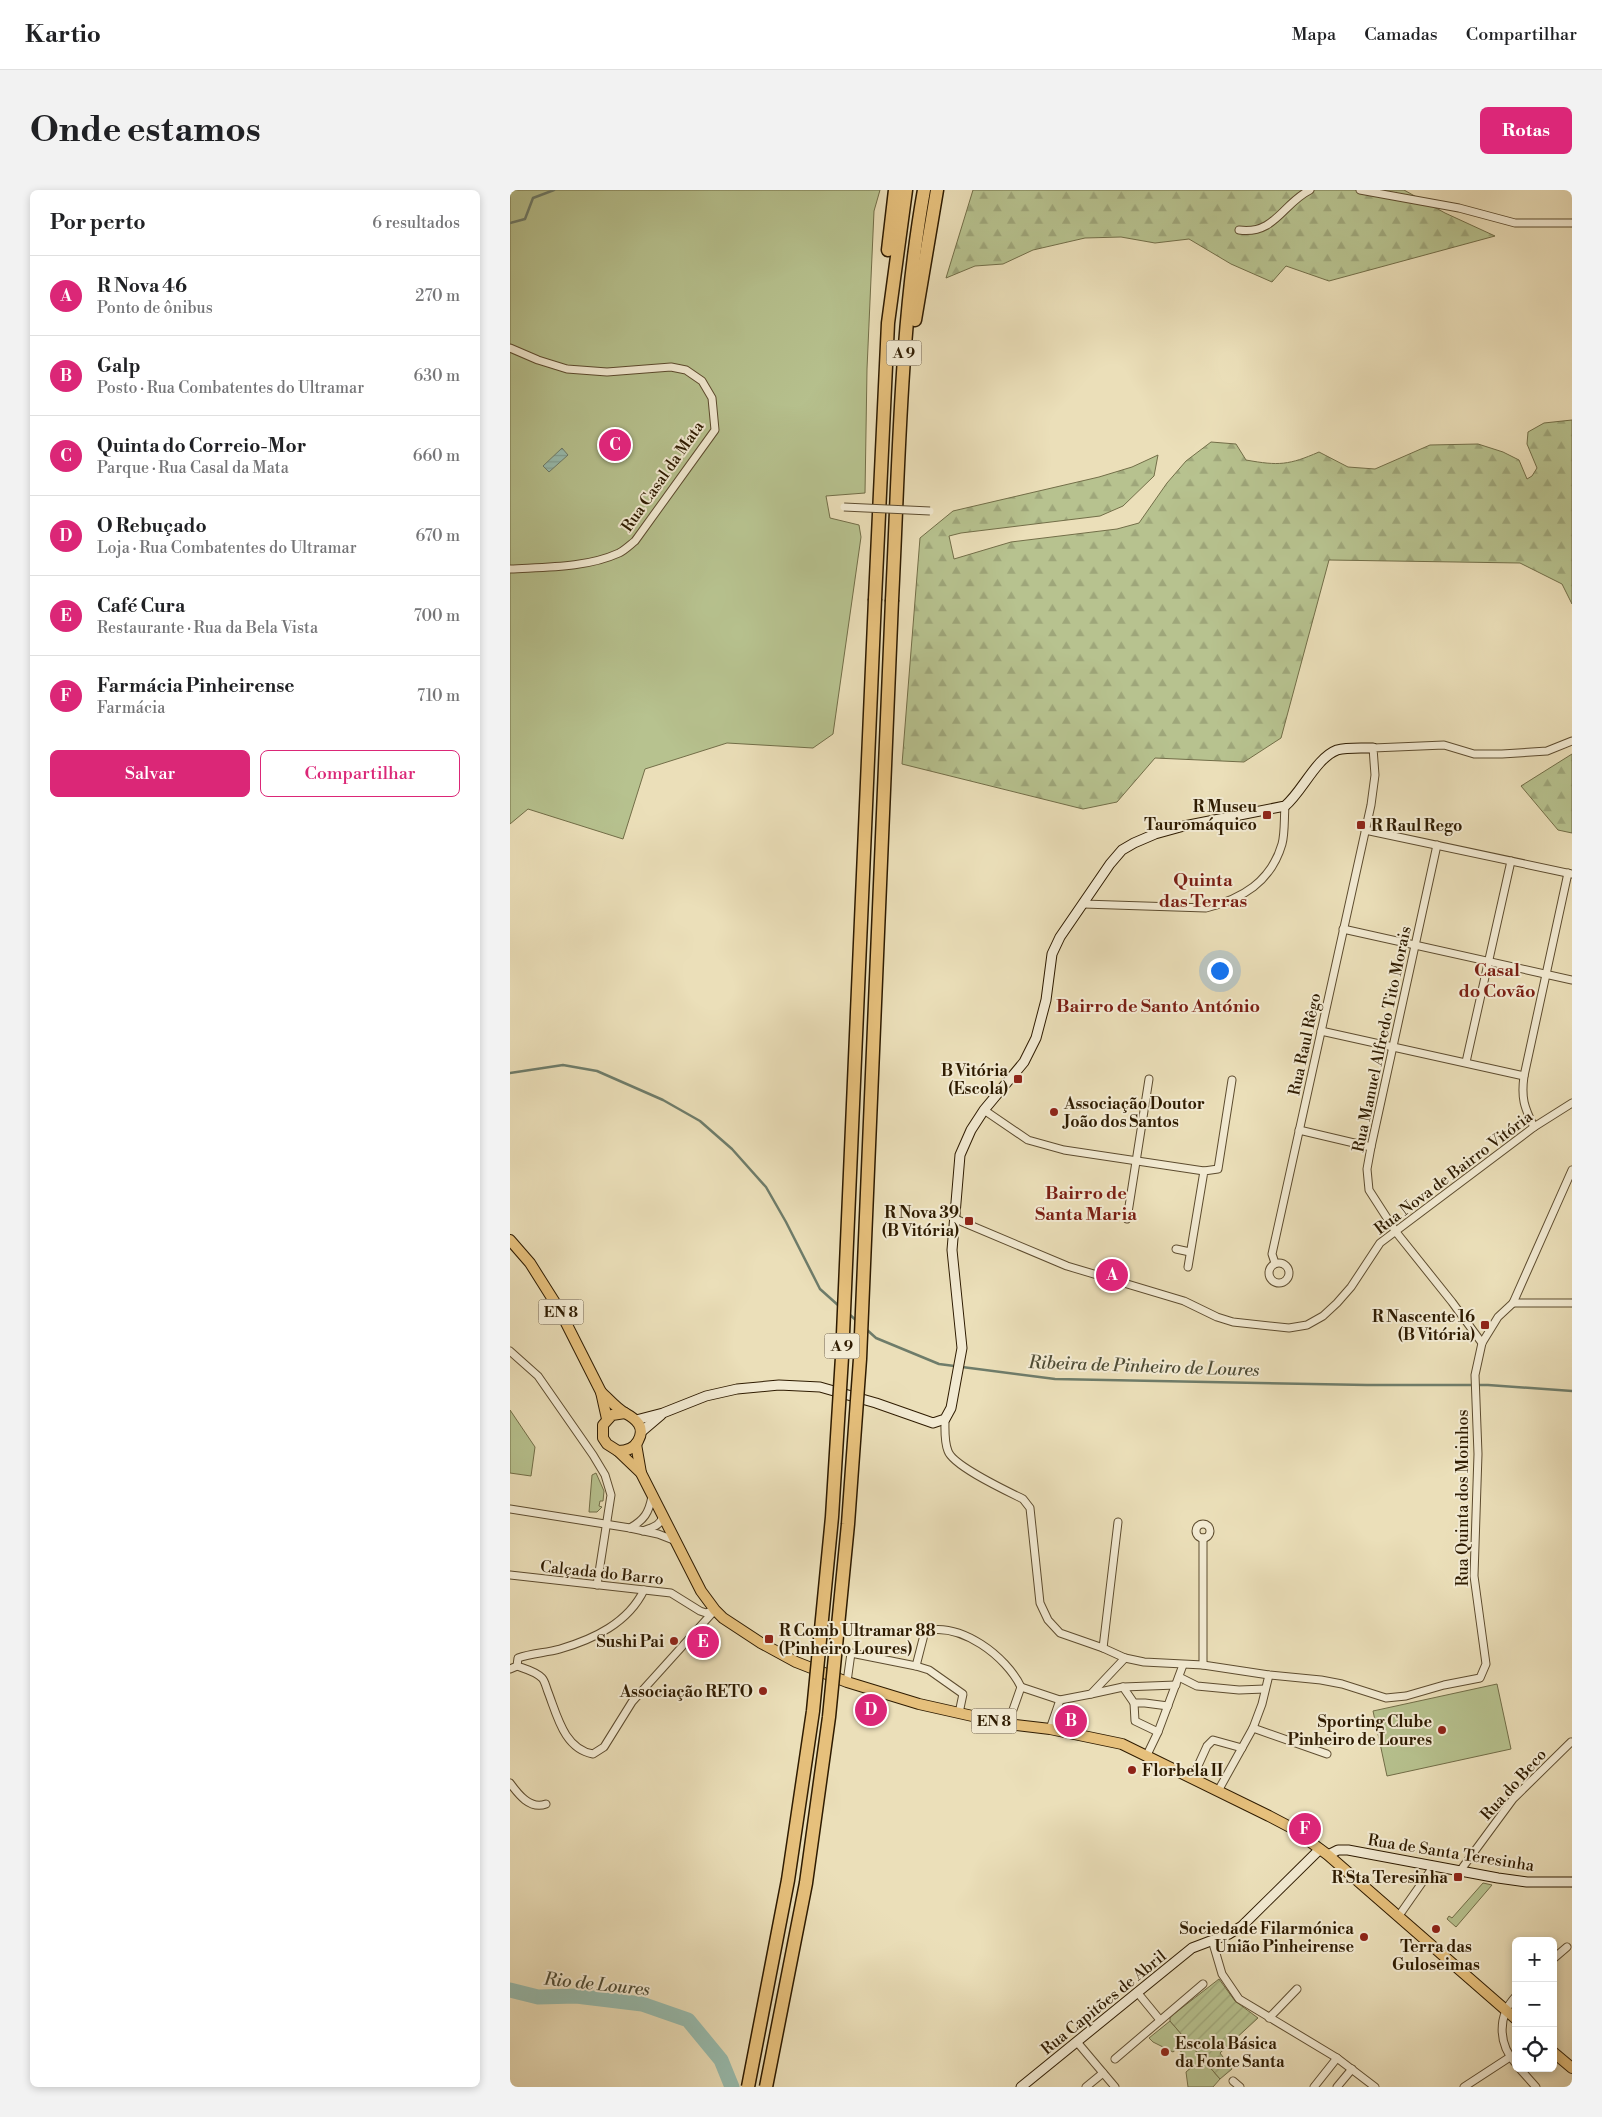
<!DOCTYPE html>
<html lang="pt">
<head>
<meta charset="utf-8">
<style>
  body { margin:0; font-family:"Libre Bodoni",serif; background:#f2f2f2; color:#202124 }
  .controls { position:absolute; right:15px; bottom:15px; display:grid; overflow:hidden; border-radius:8px; box-shadow:0 2px 8px #0003 }
  .controls button { width:45px; height:45px; display:grid; place-items:center; padding:0; border:0; border-bottom:1px solid #e0e0e0; background:#fff; color:#202124; font:25px sans-serif }
  .you { position:absolute; left:709px; top:780px; width:18px; height:18px; margin:-12px; border:4px solid #fff; border-radius:50%; background:#1a73e8; box-shadow:0 0 0 8px #1a73e833 }
  .badge { display:grid; place-items:center; width:32px; height:32px; border-radius:50%; background:#db2777; color:#fff; font-size:16px; font-weight:700 }
  .pin { position:absolute; translate:-50% -50%; border:2px solid #fff; box-shadow:0 1px 5px #0006 }
  .list { margin:0; padding:0; list-style:none }
  h2 { display:flex; justify-content:space-between; align-items:center; height:65px; margin:0; padding:0 20px; font-size:21px }
  h2 small { font-size:16px; font-weight:400; color:#757577 }
  .list li { display:grid; grid-template-columns:32px 1fr auto; gap:15px; align-items:center; box-sizing:border-box; height:80px; padding:0 20px; border-top:1px solid #e0e0e0 }
  .list b { display:block; font-size:19px; white-space:nowrap }
  .list p { margin:0; font-size:16px; white-space:nowrap; color:#757577 }
  .list em { font-size:16px; font-style:normal; color:#757577 }
  .actions { display:flex; gap:10px; padding:15px 20px }
  .actions a { flex:1; padding:11px 0; border:1px solid #db2777; border-radius:8px; text-align:center; font-size:18px; color:#db2777 }
  .actions .main { background:#db2777; color:#fff }
  .icon { flex:none; width:28px; height:28px; fill:none; stroke:currentColor; stroke-width:2; stroke-linecap:round; stroke-linejoin:round }
  .map { position:relative; flex:none; width:1062px; height:1897px; overflow:hidden; border-radius:8px }
  header { display:flex; align-items:center; gap:30px; box-sizing:border-box; height:70px; padding:0 25px; background:#fff; border-bottom:1px solid #e0e0e0 }
  header strong { font-size:24px }
  nav { display:flex; gap:28px; margin-inline-start:auto; font-size:18px }
  .intro { display:flex; align-items:center; justify-content:space-between; box-sizing:border-box; height:120px; padding:0 30px }
  h1 { margin:0; font-size:35px }
  .button { padding:12px 22px; border-radius:8px; background:#db2777; color:#fff; font-size:18px; font-weight:700 }
  main { display:flex; gap:30px; padding:0 30px }
  aside { flex:1; background:#fff; border-radius:8px; box-shadow:0 2px 8px #0003 }
  .map>svg:first-child { display:block }
  .green { fill:#b7c28f; stroke:#726e48 }
  .forest { fill:url(#forest-firs); stroke:#726e48 }
  .garden { fill:url(#garden-furrows); stroke:#726e48 }
  .water { fill:url(#water-rules); stroke:#6e7c6a }
  .lines { fill:none; stroke-linecap:round; stroke-linejoin:round }
  .stream { stroke:#6e7c6a; stroke-width:2.5 }
  .river { stroke:#98bdb0; stroke-width:15 }
  .street-casing { stroke:#5d4c2f; stroke-width:9 }
  .secondary-casing { stroke:#2e1b01; stroke-width:11 }
  .primary-casing { stroke:#2e1b01; stroke-width:12 }
  .highway-casing { stroke:#2e1b01; stroke-width:15 }
  .street { stroke:#f2ead2; stroke-width:7 }
  .secondary { stroke:#f2ead2; stroke-width:9 }
  .primary { stroke:#e6c07c; stroke-width:10 }
  .highway { stroke:#e6c07c; stroke-width:12 }
  .street-bridge-casing { stroke:#5d4c2f; stroke-width:9; stroke-linecap:butt }
  .highway-bridge-casing { stroke:#2e1b01; stroke-width:15; stroke-linecap:butt }
  .street-bridge { stroke:#f2ead2; stroke-width:7 }
  .highway-bridge { stroke:#e6c07c; stroke-width:12 }
  .poi-dot { fill:#8f2418; stroke:#f2ead2; stroke-width:2 }
  .labels { text-anchor:middle; stroke-width:4; stroke-linejoin:round; paint-order:stroke }
  .shield { fill:#f2ead2; stroke:#695940; stroke-width:1 }
  .shield-label { font-size:15px; font-weight:bold; fill:#2e1b01 }
  .street-label { font-size:16px; fill:#2e1b01; stroke:#f2ead2 }
  .poi-label { font-size:16px; font-weight:bold; fill:#2e1b01; stroke:#f2ead2; text-anchor:end }
  .neighbourhood-label { font-size:18px; font-weight:bold; fill:#7a1f14; stroke:#f2ead2 }
  .water-label { font-size:18px; font-style:italic; fill:#4e4c36; stroke:#f2ead2 }
</style>
</head>
<body>
<header>
<strong>Kartio</strong>
<nav><a>Mapa</a><a>Camadas</a><a>Compartilhar</a></nav>
</header>
<div class="intro"><h1>Onde estamos</h1><a class="button">Rotas</a></div>
<main>
<aside>
<h2>Por perto<small>6 resultados</small></h2>
<ul class="list">
<li><span class="badge">A</span><div><b>R Nova 46</b><p>Ponto de ônibus</p></div><em>270 m</em></li>
<li><span class="badge">B</span><div><b>Galp</b><p>Posto · Rua Combatentes do Ultramar</p></div><em>630 m</em></li>
<li><span class="badge">C</span><div><b>Quinta do Correio-Mor</b><p>Parque · Rua Casal da Mata</p></div><em>660 m</em></li>
<li><span class="badge">D</span><div><b>O Rebuçado</b><p>Loja · Rua Combatentes do Ultramar</p></div><em>670 m</em></li>
<li><span class="badge">E</span><div><b>Café Cura</b><p>Restaurante · Rua da Bela Vista</p></div><em>700 m</em></li>
<li><span class="badge">F</span><div><b>Farmácia Pinheirense</b><p>Farmácia</p></div><em>710 m</em></li>
</ul>
<div class="actions"><a class="main">Salvar</a><a>Compartilhar</a></div>
</aside>
<div class="map">
<svg width="1062" height="1897" viewBox="0 0 1062 1897">
  <defs>
    <pattern id="forest-firs" width="22" height="20" patternUnits="userSpaceOnUse" patternTransform="scale(1.25)"><rect width="22" height="20" fill="#b7c28f"/><path d="M5 1l3.5 6h-7zM16 11l3.5 6h-7z" fill="#9ea67a"/></pattern>
    <pattern id="garden-furrows" width="10" height="10" patternUnits="userSpaceOnUse" patternTransform="scale(1.25)"><rect width="10" height="10" fill="#b7c28f"/><path d="M-1 1l2-2M0 10L10 0M9 11l2-2" fill="none" stroke="#9ea67a"/></pattern>
    <pattern id="water-rules" width="6" height="5" patternUnits="userSpaceOnUse" patternTransform="scale(1.25)"><rect width="6" height="5" fill="#98bdb0"/><path d="M0 2.5h6" fill="none" stroke="#83a296"/></pattern>
  </defs>
  <rect width="100%" height="100%" fill="#ebdfb9"/>
  <filter id="stains"><feTurbulence type="fractalNoise" baseFrequency=".004" numOctaves="4"/><feColorMatrix values="0 0 0 0 .2 0 0 0 0 .09 0 0 0 0 .02 0 0 0 .5 -.17"/></filter>
  <radialGradient id="worn" r=".72"><stop offset=".6" stop-color="#630" stop-opacity="0"/><stop offset="1" stop-color="#630" stop-opacity=".3"/></radialGradient>
  <g class="green">
    <polygon points="0,0 370,0 364,21 357,179 355,303 316,306 320,328 349,335 351,347 323,544 303,558 217,553 135,579 113,649 18,619 0,634"/>
    <polygon points="0,1220 25,1257 21,1286 0,1283"/>
    <polygon points="86,1283 94,1301 93,1311 90,1311 89,1316 92,1317 87,1322 79,1322 82,1285"/>
    <polygon points="987,1494 1001,1559 877,1586 863,1521"/>
    <polygon points="973,1693 982,1695 946,1737 937,1729 939,1726 942,1728"/>
    <polygon points="660,1831 710,1889 703,1897 678,1897 676,1882 683,1876 668,1858 663,1862 643,1852 639,1848"/>
  </g>
  <g class="forest">
    <polygon points="463,0 894,0 935,23 985,46 819,91 776,76 762,92 721,74 679,49 645,53 611,47 575,48 523,60 493,74 465,76 436,88"/>
    <path d="M1062,230V414L1052,394L1010,373L819,370L771,548L734,572L645,568L607,612L573,619L392,574L410,348L443,321L589,287L622,277L648,265L644,286L613,316L590,326L451,343L439,346L444,369L501,352L607,339L629,333L657,293L676,271L701,252L726,254L736,270C769,276 779,275 809,262L838,277L865,279L920,255L968,254L993,262L1009,270L1017,289L1022,286L1027,278L1017,254L1018,242L1034,233Z"/>
    <polygon points="1062,564 1062,643 1048,640 1011,596"/>
  </g>
  <polygon class="garden" points="709,1789 725,1811 748,1828 710,1863 722,1879 710,1889 660,1831 660,1827"/>
  <polygon class="water" points="52,258 58,265 39,282 33,276"/>
  <g class="lines">
    <g class="stream">
      <polyline points="0,33 15,29 23,8 44,0"/>
      <polyline points="0,883 53,875 87,881 153,910 190,931 222,959 256,997 276,1032 310,1099 329,1116"/>
      <polyline points="339,1124 348,1132"/>
      <polyline points="356,1139 366,1148 429,1174 545,1189 857,1195 978,1195 1062,1201"/>
    </g>
    <polyline class="river" points="0,1800 28,1807 66,1806 132,1814 178,1830 211,1870 222,1897"/>
    <defs>
      <g id="street">
        <polyline points="850,0 949,18 1005,33 1062,33"/>
        <path d="M729,40C765,45 773,13 800,0"/>
        <path d="M0,158L28,170L57,179L97,182L161,177L176,180L192,191L202,208L205,240L125,351C120,355 115,360 109,363C76,378 36,377 0,379"/>
        <polyline points="855,640 1062,684"/>
        <polyline points="927,655 861,957 857,979 859,1000 886,1042 942,1112 972,1153"/>
        <path d="M573,714L696,718C732,709 761,692 772,654C775,643 774,628 775,616"/>
        <polyline points="833,739 1062,790"/>
        <polyline points="811,841 1014,886"/>
        <polyline points="956,872 1001,671"/>
        <polyline points="474,920 518,950 554,960 694,981"/>
        <path d="M1024,937C1014,917 1011,908 1014,886L1058,683"/>
        <polyline points="789,940 861,957"/>
        <polyline points="443,1028 557,1076 674,1111 707,1127 723,1132 779,1138 797,1135 813,1126 827,1113 841,1097 870,1053 1024,937 1062,913"/>
        <polyline points="617,1029 639,889"/>
        <polyline points="666,1059 680,1062"/>
        <circle cx="769" cy="1083" r="10"/>
        <polyline points="765,1073 762,1064 861,615 865,585 863,558 934,555 964,564 992,564 1037,561 1062,551"/>
        <polyline points="678,1077 694,981 708,979 722,890"/>
        <polyline points="1003,1113 1062,1113"/>
        <polyline points="0,1161 28,1186 83,1265 95,1285 101,1305 87,1395"/>
        <path d="M435,1229C435,1240 434,1251 438,1261C443,1276 497,1301 513,1309L520,1318L530,1413L538,1430L550,1443L593,1458L615,1468L634,1472L693,1475L759,1485L811,1490L832,1494L876,1508L896,1506L934,1495L970,1488L976,1474L964,1386L968,1264L965,1185L972,1153L988,1127L1003,1113L1062,980"/>
        <polyline points="0,1319 120,1338 148,1344 166,1351"/>
        <circle cx="693" cy="1341" r="7"/>
        <path d="M120,1338C134,1330 139,1323 142,1306"/>
        <path d="M133,1341C143,1337 150,1336 153,1326"/>
        <polyline points="693,1348 693,1475"/>
        <polyline points="0,1385 161,1403 190,1421 196,1423 204,1420"/>
        <polyline points="593,1458 608,1332"/>
        <path d="M7,1476C15,1479 25,1481 32,1488C35,1491 36,1497 38,1502C47,1525 54,1559 83,1564L94,1557L122,1512L205,1420"/>
        <path d="M406,1476L415,1441C451,1432 496,1466 511,1497"/>
        <path d="M0,1479L7,1476L8,1468C22,1463 36,1463 50,1459C84,1449 118,1433 134,1400"/>
        <polyline points="669,1487 687,1496 729,1500 755,1499"/>
        <polyline points="337,1492 341,1463 406,1476 419,1480 453,1504 449,1523"/>
        <polyline points="511,1497 550,1510 581,1504 615,1468"/>
        <polyline points="613,1497 624,1513 635,1513 658,1516"/>
        <polyline points="581,1504 613,1497 666,1495"/>
        <polyline points="624,1513 625,1531 648,1542"/>
        <polyline points="498,1534 511,1497"/>
        <polyline points="743,1538 817,1564"/>
        <polyline points="540,1539 550,1510"/>
        <polyline points="636,1567 648,1542 673,1475"/>
        <polyline points="682,1589 697,1556 703,1550 732,1558"/>
        <path d="M0,1593C8,1604 20,1620 36,1614"/>
        <polyline points="708,1601 743,1538 752,1514 759,1485"/>
        <polyline points="950,1681 1003,1609 1061,1552"/>
        <polyline points="888,1727 923,1677"/>
        <polyline points="702,1750 712,1784 729,1809 827,1868 865,1897"/>
        <polyline points="1043,1769 1057,1757"/>
        <polyline points="627,1802 650,1830"/>
        <path d="M1006,1806C987,1826 988,1854 1006,1874"/>
        <polyline points="759,1828 787,1799"/>
        <polyline points="567,1852 605,1897"/>
        <polyline points="605,1869 693,1794"/>
        <polyline points="1009,1878 1026,1897"/>
        <polyline points="723,1891 730,1897"/>
        <polyline points="576,1897 593,1883"/>
        <polyline points="804,1897 827,1868"/>
        <polyline points="827,1897 842,1879"/>
        <polyline points="954,1897 1000,1867"/>
      </g>
      <g id="secondary">
        <path d="M126,1230L153,1223L196,1206L227,1199L269,1195L310,1197L366,1213L423,1233L435,1229L441,1218L452,1158L442,1060L450,965L461,940L474,920L514,872L526,848L536,810L542,764L550,747L600,674L612,660L624,653L645,644L674,636L775,616C792,602 806,568 827,560C837,557 852,558 863,558"/>
        <polyline points="131,1242 151,1225"/>
        <polyline points="818,1665 828,1660 838,1660 988,1688 1017,1692 1062,1692"/>
        <polyline points="511,1897 682,1758 719,1744 732,1736 810,1659"/>
      </g>
      <g id="primary">
        <polyline points="0,1050 20,1073 49,1119 91,1202 97,1229"/>
        <path d="M91,1202C98,1208 106,1218 115,1223C126,1229 136,1237 128,1251C124,1259 116,1261 108,1261"/>
        <polyline points="115,1223 102,1225 93,1235 93,1248 97,1254 108,1261 131,1283 191,1401 205,1420 213,1428 251,1453 286,1472 337,1492 409,1514 498,1534 540,1539 612,1554 759,1626 780,1637 818,1665 1006,1829"/>
        <polyline points="126,1254 131,1283"/>
        <polyline points="1043,1862 1062,1878"/>
      </g>
      <g id="highway">
        <polyline points="378,60 385,0"/>
        <polyline points="405,130 427,0"/>
        <polyline points="365,409 378,133 396,0"/>
        <path d="M382,410C389,273 390,135 414,0"/>
      </g>
    </defs>
    <use href="#street" class="street-casing"/>
    <use href="#secondary" class="secondary-casing"/>
    <use href="#primary" class="primary-casing"/>
    <use href="#highway" class="highway-casing"/>
    <use href="#street" class="street"/>
    <use href="#secondary" class="secondary"/>
    <use href="#primary" class="primary"/>
    <use href="#highway" class="highway"/>
    <defs>
      <polyline id="street-bridge" points="334,317 420,321"/>
      <g id="highway-bridge">
        <polyline points="238,1897 278,1690 303,1521 322,1327 332,1167 365,409"/>
        <polyline points="256,1897 296,1693 319,1527 338,1334 350,1169 382,410"/>
      </g>
    </defs>
    <use href="#street-bridge" class="street-bridge-casing"/>
    <use href="#highway-bridge" class="highway-bridge-casing"/>
    <use href="#street-bridge" class="street-bridge"/>
    <use href="#highway-bridge" class="highway-bridge"/>
  </g>
  <g class="poi-dot">
    <rect x="752" y="620" width="10" height="10" rx="2.5"/>
    <rect x="846" y="630" width="10" height="10" rx="2.5"/>
    <rect x="503" y="884" width="10" height="10" rx="2.5"/>
    <circle cx="544" cy="922" r="5"/>
    <rect x="454" y="1026" width="10" height="10" rx="2.5"/>
    <rect x="970" y="1130" width="10" height="10" rx="2.5"/>
    <rect x="254" y="1444" width="10" height="10" rx="2.5"/>
    <circle cx="164" cy="1451" r="5"/>
    <circle cx="253" cy="1501" r="5"/>
    <circle cx="932" cy="1540" r="5"/>
    <circle cx="622" cy="1580" r="5"/>
    <rect x="943" y="1682" width="10" height="10" rx="2.5"/>
    <circle cx="926" cy="1739" r="5"/>
    <circle cx="854" cy="1747" r="5"/>
    <circle cx="655" cy="1862" r="5"/>
  </g>
  <g class="labels">
    <g class="shield">
      <rect x="376.5" y="150.5" width="35" height="25" rx="4"/>
      <rect x="28.5" y="1109.5" width="45" height="25" rx="4"/>
      <rect x="314.5" y="1143.5" width="35" height="25" rx="4"/>
      <rect x="461.5" y="1518.5" width="45" height="25" rx="4"/>
    </g>
    <g class="shield-label">
      <text x="394" y="168">A 9</text>
      <text x="51" y="1127">EN 8</text>
      <text x="332" y="1161">A 9</text>
      <text x="484" y="1536">EN 8</text>
    </g>
    <g class="street-label">
      <text transform="translate(152 286) rotate(-55)" y="6">Rua Casal da Mata</text>
      <text transform="translate(871 849) rotate(-78)" y="6">Rua Manuel Alfredo Tito Morais</text>
      <text transform="translate(794 854) rotate(-78)" y="6">Rua Raul Rêgo</text>
      <text transform="translate(943 982) rotate(-37)" y="6">Rua Nova de Bairro Vitória</text>
      <text transform="translate(952 1308) rotate(-90)" y="6">Rua Quinta dos Moinhos</text>
      <text transform="translate(92 1382) rotate(6)" y="6">Calçada do Barro</text>
      <text transform="translate(1003 1594) rotate(-48)" y="6">Rua do Beco</text>
      <text transform="translate(941 1662) rotate(9)" y="6">Rua de Santa Teresinha</text>
      <text transform="translate(593 1812) rotate(-39)" y="6">Rua Capitões de Abril</text>
    </g>
    <g class="poi-label">
      <text x="747" y="622">R Museu<tspan x="747" dy="18">Tauromáquico</tspan></text>
      <text x="861" y="641" text-anchor="start">R Raul Rego</text>
      <text x="498" y="886">B Vitória<tspan x="498" dy="18">(Escola)</tspan></text>
      <text x="554" y="919" text-anchor="start">Associação Doutor<tspan x="554" dy="18">João dos Santos</tspan></text>
      <text x="449" y="1028">R Nova 39<tspan x="449" dy="18">(B Vitória)</tspan></text>
      <text x="965" y="1132">R Nascente 16<tspan x="965" dy="18">(B Vitória)</tspan></text>
      <text x="269" y="1446" text-anchor="start">R Comb Ultramar 88<tspan x="269" dy="18">(Pinheiro Loures)</tspan></text>
      <text x="154" y="1457">Sushi Pai</text>
      <text x="243" y="1507">Associação RETO</text>
      <text x="922" y="1537">Sporting Clube<tspan x="922" dy="18">Pinheiro de Loures</tspan></text>
      <text x="632" y="1586" text-anchor="start">Florbela II</text>
      <text x="938" y="1693">R Sta Teresinha</text>
      <text x="844" y="1744">Sociedade Filarmónica<tspan x="844" dy="18">União Pinheirense</tspan></text>
      <text x="926" y="1762" text-anchor="middle">Terra das<tspan x="926" dy="18">Guloseimas</tspan></text>
      <text x="665" y="1859" text-anchor="start">Escola Básica<tspan x="665" dy="18">da Fonte Santa</tspan></text>
    </g>
    <g class="neighbourhood-label">
      <text x="693" y="696">Quinta<tspan x="693" dy="21">das Terras</tspan></text>
      <text x="987" y="786">Casal<tspan x="987" dy="21">do Covão</tspan></text>
      <text x="648" y="822">Bairro de Santo António</text>
      <text x="576" y="1009">Bairro de<tspan x="576" dy="21">Santa Maria</tspan></text>
    </g>
    <g class="water-label">
      <text transform="translate(634 1176) rotate(2)" y="6">Ribeira de Pinheiro de Loures</text>
      <text transform="translate(87 1794) rotate(6)" y="6">Rio de Loures</text>
    </g>
  </g>
  <rect width="100%" height="100%" filter="url(#stains)"/>
  <rect width="100%" height="100%" fill="url(#worn)"/>
</svg>
<div class="controls">
<button>+</button>
<button>−</button>
<button><svg class="icon" aria-label="locate" viewBox="0 0 24 24"><circle cx="12" cy="12" r="6"/><path d="M12 2v4M12 18v4M2 12h4M18 12h4"/></svg></button>
</div>
<div class="you"></div>
<div class="pin badge" style="left:602px;top:1085px">A</div>
<div class="pin badge" style="left:561px;top:1531px">B</div>
<div class="pin badge" style="left:105px;top:255px">C</div>
<div class="pin badge" style="left:361px;top:1520px">D</div>
<div class="pin badge" style="left:193px;top:1452px">E</div>
<div class="pin badge" style="left:795px;top:1639px">F</div>
</div>
</main>
</body>
</html>
